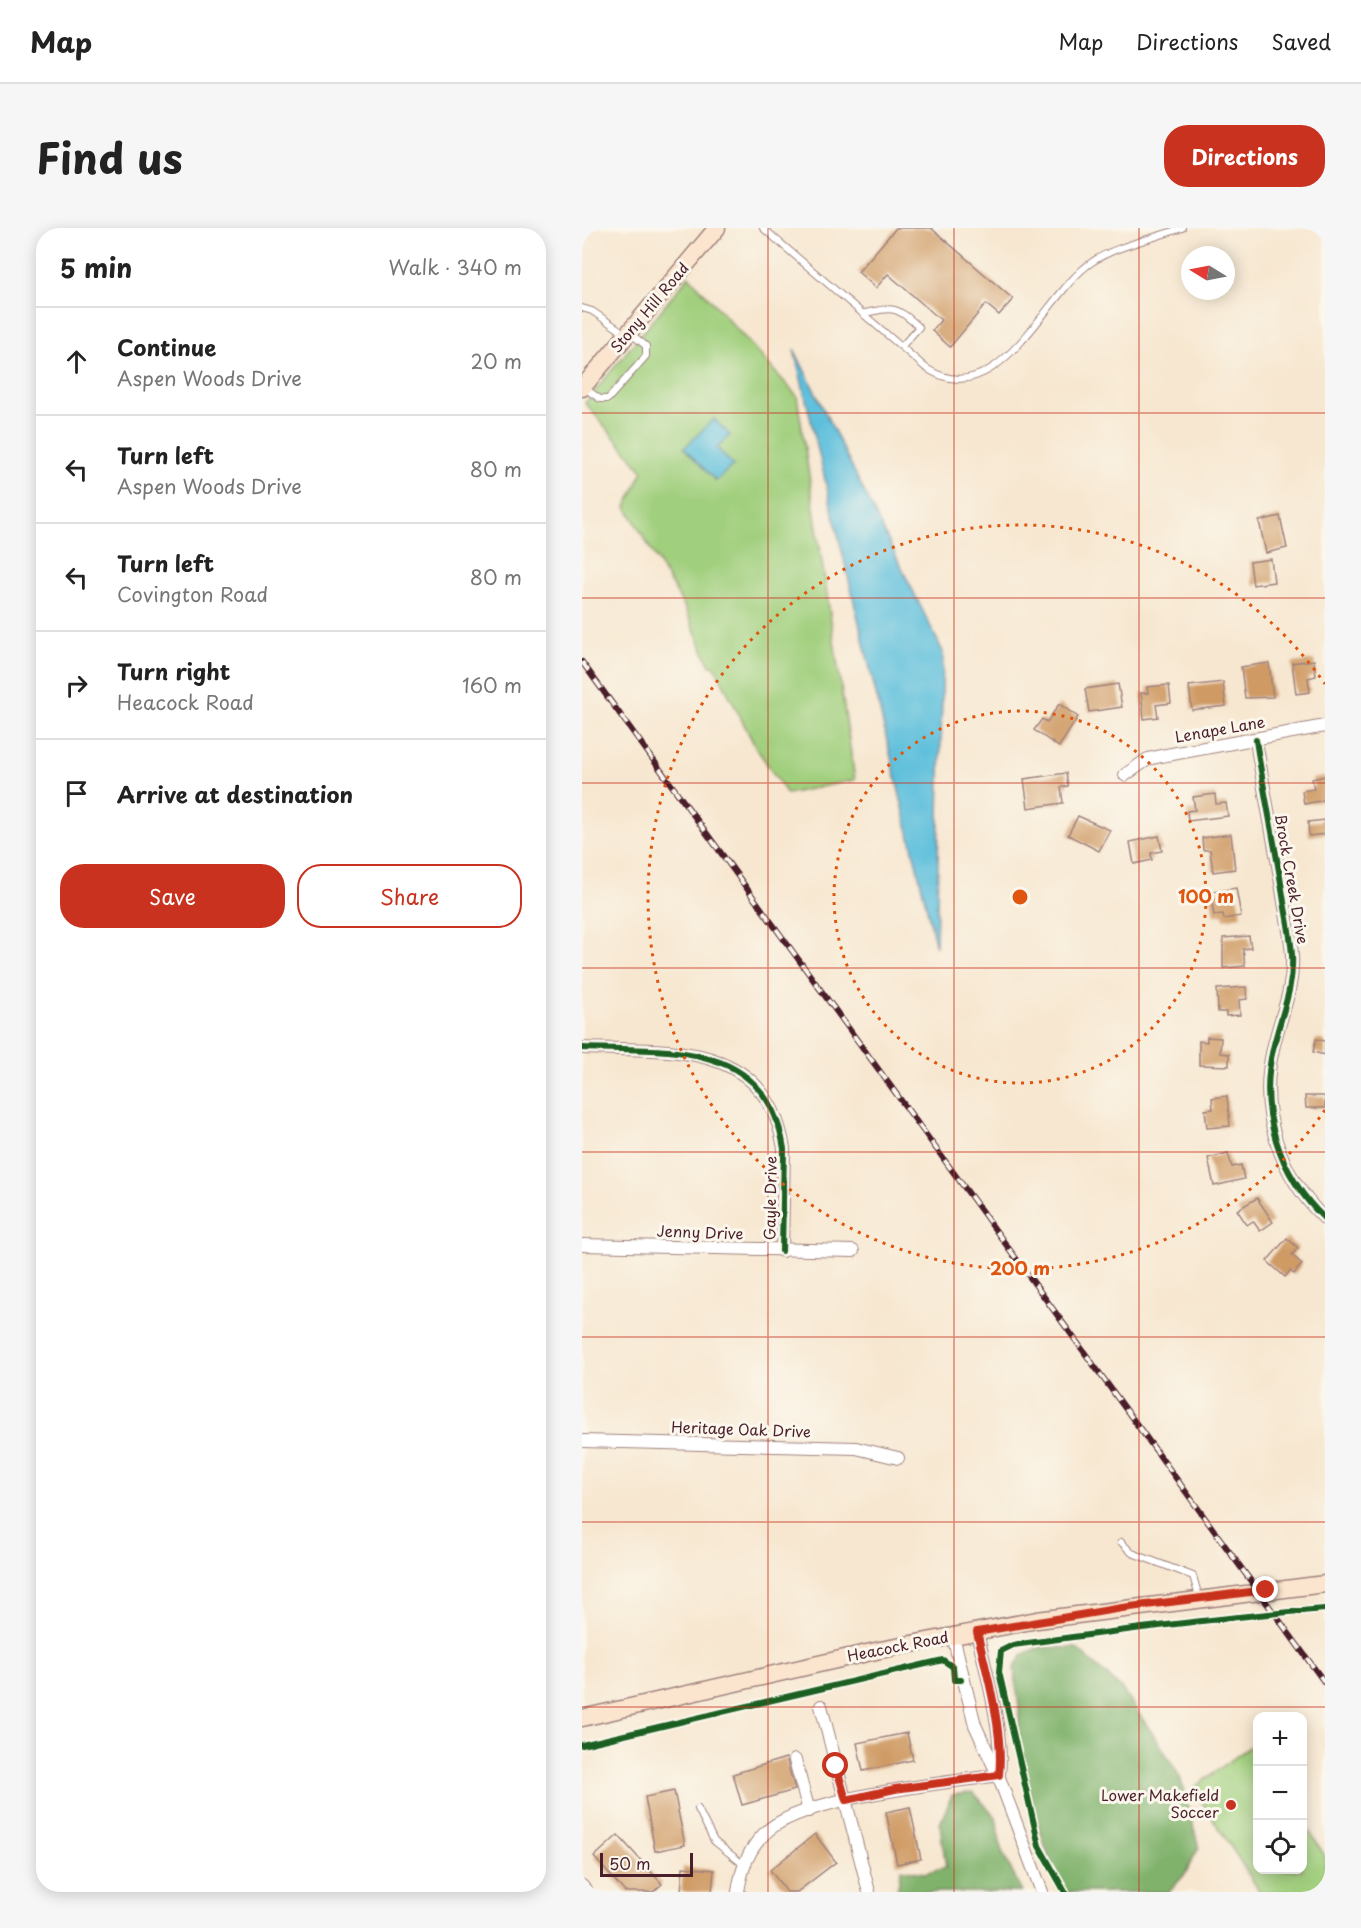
<!DOCTYPE html>
<html lang="en">
<head>
<meta charset="utf-8">
<style>
  body { margin:0; font-family:"Playpen Sans",sans-serif; background:#f6f6f6; color:#222 }
  .controls { position:absolute; right:18px; bottom:18px; display:grid; overflow:hidden; border-radius:12px; box-shadow:0 3px 15px #0003 }
  .controls button { width:54px; height:54px; display:grid; place-items:center; padding:0; border:0; border-bottom:2px solid #e0e0e0; background:#fff; color:#222; font:30px sans-serif }
  .compass { position:absolute; left:599px; top:18px; width:54px; height:54px; border-radius:50%; background:#fff; box-shadow:0 3px 15px #0003; rotate:280deg }
  .scale { position:absolute; left:18px; bottom:15px; width:93px; box-sizing:border-box; padding-left:6px; border:3px solid #4a1f2b; border-top:0; font-size:16px; line-height:21px; white-space:nowrap; color:#4a1f2b; -webkit-text-stroke:4px #fbf7ec; paint-order:stroke }
  .stop { position:absolute; width:18px; height:18px; margin:-14px; border:4px solid #c8321e; border-radius:50%; background:#fff }
  .stop.end { background:#c8321e; border-color:#fff; box-shadow:0 2px 6px #0008 }
  .list { margin:0; padding:0; list-style:none }
  h2 { display:flex; justify-content:space-between; align-items:center; height:78px; margin:0; padding:0 24px; font-size:26px }
  h2 small { font-size:20px; font-weight:400; color:#767676 }
  .list li { display:grid; grid-template-columns:39px 1fr auto; gap:18px; align-items:center; box-sizing:border-box; height:108px; padding:0 24px; border-top:2px solid #e0e0e0 }
  .list b { display:block; font-size:22px; white-space:nowrap }
  .list p { margin:0; font-size:20px; white-space:nowrap; color:#767676 }
  .list em { font-size:20px; font-style:normal; color:#767676 }
  .actions { display:flex; gap:12px; padding:18px 24px }
  .actions a { flex:1; padding:14px 0; border:2px solid #c8321e; border-radius:24px; text-align:center; font-size:21px; color:#c8321e }
  .actions .main { background:#c8321e; color:#fff }
  .icon { flex:none; width:33px; height:33px; fill:none; stroke:currentColor; stroke-width:2; stroke-linecap:round; stroke-linejoin:round }
  .map { position:relative; flex:none; width:743px; height:1664px; overflow:hidden; border-radius:24px }
  header { display:flex; align-items:center; gap:36px; box-sizing:border-box; height:84px; padding:0 30px; background:#fff; border-bottom:2px solid #e0e0e0 }
  header strong { font-size:28px }
  nav { display:flex; gap:33px; margin-inline-start:auto; font-size:21px }
  .intro { display:flex; align-items:center; justify-content:space-between; box-sizing:border-box; height:144px; padding:0 36px }
  h1 { margin:0; font-size:42px }
  .button { padding:15px 27px; border-radius:24px; background:#c8321e; color:#fff; font-size:21px; font-weight:700 }
  main { display:flex; gap:36px; padding:0 36px }
  aside { flex:1; background:#fff; border-radius:24px; box-shadow:0 3px 15px #0003 }
  .map>svg:first-child { display:block }
  .green { fill:#a0cf7d; stroke:#757754; stroke-width:1.5 }
  .forest { fill:#80b26c; stroke:#65684c; stroke-width:1.5 }
  .water { fill:#5dbfdc; stroke:#546f84; stroke-width:1.5 }
  .building { fill:#cf9a64 }
  .lines { fill:none; stroke-linecap:round; stroke-linejoin:round }
  .lane-casing { stroke:#a0837e; stroke-width:8 }
  .street-casing { stroke:#a0837e; stroke-width:14 }
  .secondary-casing { stroke:#a0837e; stroke-width:19 }
  .lane { stroke:#fff; stroke-width:6 }
  .street { stroke:#fff; stroke-width:12 }
  .secondary { stroke:#fbe5cf; stroke-width:16 }
  .rail-casing { stroke:#4a1f2b; stroke-width:6 }
  .rail { stroke:#fbf7ec; stroke-width:4; stroke-dasharray:11; stroke-linecap:butt }
  .cycleway-casing { stroke:#fbf7ec; stroke-width:10 }
  .cycleway { stroke:#1b5e20; stroke-width:6 }
  .route { stroke:#c8321e; stroke-width:8 }
  .grid { fill:none; stroke:#c8321e; stroke-width:1.5; stroke-opacity:0.55 }
  .ring { fill:none; stroke:#e0560e; stroke-width:3; stroke-dasharray:3 6 }
  .poi-dot { fill:#c8321e; stroke:#fbf7ec; stroke-width:2 }
  .labels { text-anchor:middle; stroke-width:6; stroke-linejoin:round; paint-order:stroke }
  .street-label { font-size:15px; fill:#4a1f2b; stroke:#fbf7ec }
  .poi-label { font-size:15px; fill:#4a1f2b; stroke:#fbf7ec; text-anchor:end }
  .centre { fill:#e0560e; stroke:#fbf7ec; stroke-width:3 }
  .ring-label { font-size:18px; text-anchor:middle; font-weight:bold; fill:#e0560e; stroke:#fbf7ec; stroke-width:6; stroke-linejoin:round; paint-order:stroke }
</style>
</head>
<body>
<header>
<strong>Map</strong>
<nav><a>Map</a><a>Directions</a><a>Saved</a></nav>
</header>
<div class="intro"><h1>Find us</h1><a class="button">Directions</a></div>
<main>
<aside>
<h2>5 min<small>Walk · 340 m</small></h2>
<ul class="list">
<li><svg class="icon" aria-label="ahead" viewBox="0 0 24 24"><path d="M12 20V5M6 11l6-6 6 6"/></svg><div><b>Continue</b><p>Aspen Woods Drive</p></div><em>20 m</em></li>
<li><svg class="icon" aria-label="left" viewBox="0 0 24 24"><path d="M17 20v-9H6M10 6l-5 5 5 5"/></svg><div><b>Turn left</b><p>Aspen Woods Drive</p></div><em>80 m</em></li>
<li><svg class="icon" aria-label="left" viewBox="0 0 24 24"><path d="M17 20v-9H6M10 6l-5 5 5 5"/></svg><div><b>Turn left</b><p>Covington Road</p></div><em>80 m</em></li>
<li><svg class="icon" aria-label="right" viewBox="0 0 24 24"><path d="M7 20v-9h11M14 6l5 5-5 5"/></svg><div><b>Turn right</b><p>Heacock Road</p></div><em>160 m</em></li>
<li><svg class="icon" aria-label="arrive" viewBox="0 0 24 24"><path d="M6 21V4h12l-3 4 3 4H6"/></svg><div><b>Arrive at destination</b></div></li>
</ul>
<div class="actions"><a class="main">Save</a><a>Share</a></div>
</aside>
<div class="map">
<svg width="743" height="1664" viewBox="0 0 743 1664">
  <rect width="100%" height="100%" fill="#fbf7ec"/>
  <filter id="ink" filterUnits="userSpaceOnUse"><feTurbulence type="fractalNoise" baseFrequency=".0167" numOctaves="2"/><feDisplacementMap in="SourceGraphic" scale="12" xChannelSelector="R" yChannelSelector="G"/><feConvolveMatrix kernelMatrix="1 2 1 2 8 2 1 2 1" color-interpolation-filters="sRGB"/></filter>
  <filter id="wash" filterUnits="userSpaceOnUse"><feTurbulence type="fractalNoise" baseFrequency=".008" numOctaves="4" result="noise"/><feDisplacementMap in="SourceGraphic" scale="24" xChannelSelector="R" yChannelSelector="G"/><feGaussianBlur stdDeviation="1.35" result="paint"/><feColorMatrix in="noise" values="0 0 0 0 0 0 0 0 0 0 0 0 0 0 0 0 0 1.4 0 .05"/><feComposite in="paint" operator="in"/></filter>
  <g filter="url(#wash)">
    <rect width="100%" height="100%" fill="#f7e7d0"/>
    <g class="green">
      <polygon points="107,48 215,168 273,552 205,566 173,518 132,437 128,438 102,378 44,279 61,243 3,175"/>
      <polygon points="670,1517 676,1525 676,1642 720,1642 721,1593 743,1628 743,1664 678,1664 611,1560"/>
    </g>
    <g class="forest">
      <polygon points="459,1419 494,1420 540,1461 579,1518 598,1549 617,1619 603,1646 587,1664 483,1664 479,1657 468,1634 444,1556 437,1515 437,1479 432,1440 441,1426"/>
      <polygon points="391,1564 414,1589 419,1621 440,1664 315,1664 319,1641 342,1645 364,1639 358,1596 370,1567"/>
    </g>
    <g class="water">
      <polygon points="212,121 361,424 354,719"/>
      <polygon points="132,191 148,207 135,220 151,237 134,253 102,220"/>
    </g>
    <g id="blocks">
      <g class="building">
        <polygon points="314,0 349,0 431,71 417,87 404,76 368,119 350,103 359,92 306,46 294,60 276,44"/>
        <polygon points="698,288 705,320 684,325 677,293"/>
        <polygon points="689,331 692,354 671,357 668,334"/>
        <polygon points="732,432 734,448 726,450 728,464 714,466 710,435"/>
        <polygon points="687,435 691,469 663,470 659,439"/>
        <polygon points="641,454 644,478 610,482 607,458"/>
        <polygon points="536,456 540,479 507,484 503,461"/>
        <polygon points="587,457 589,475 574,477 576,489 562,491 559,465 566,465 565,459"/>
        <polygon points="477,476 496,489 477,519 452,502 460,491 465,494"/>
        <polygon points="484,545 486,558 479,559 481,575 446,580 442,551"/>
        <polygon points="743,548 743,572 722,576 720,563 732,561 730,551"/>
        <polygon points="633,566 634,576 644,575 646,588 606,593 605,583 613,582 611,569"/>
        <polygon points="496,588 528,602 517,623 486,607"/>
        <polygon points="743,592 743,606 727,608 726,594"/>
        <polygon points="649,606 653,641 631,644 628,622 621,622 620,610"/>
        <polygon points="577,608 580,623 569,625 570,632 552,636 548,614"/>
        <polygon points="654,660 659,688 642,691 641,686 632,687 628,664"/>
        <polygon points="667,708 669,720 661,721 663,738 641,740 641,710"/>
        <polygon points="664,759 665,771 657,772 658,787 644,788 644,784 636,784 635,761"/>
        <polygon points="625,809 639,810 638,825 647,826 647,838 617,837 617,813 625,814"/>
        <polygon points="734,811 743,813 743,827 731,824"/>
        <polygon points="645,868 648,898 625,900 623,882 631,881 630,870"/>
        <polygon points="723,868 743,868 743,880 724,880"/>
        <polygon points="646,925 650,939 659,937 662,951 632,958 626,930"/>
        <polygon points="675,970 691,994 678,1003 671,993 665,997 655,982"/>
        <polygon points="705,1010 716,1020 710,1027 720,1036 712,1046 708,1043 703,1049 685,1033"/>
        <polygon points="325,1505 331,1532 281,1543 275,1515"/>
        <polygon points="204,1530 213,1562 160,1577 151,1546"/>
        <polygon points="92,1563 103,1617 73,1623 63,1569"/>
        <polygon points="328,1579 339,1631 315,1636 304,1584"/>
        <polygon points="233,1606 254,1634 215,1664 205,1664 188,1642"/>
        <polygon points="36,1607 80,1656 71,1664 43,1664 12,1629"/>
        <polygon points="101,1639 132,1642 130,1664 99,1664"/>
      </g>
    </g>
  </g>
  <g filter="url(#ink)">
    <use href="#blocks" fill-opacity="0" stroke="#a0837e" stroke-width="1.5"/>
    <g class="lines">
      <defs>
        <g id="lane">
          <path d="M181,0L344,140C416,188 463,65 510,34C533,18 573,10 600,0"/>
          <polyline points="0,80 10,83 44,106"/>
          <path d="M283,85C313,79 314,78 337,99L320,118"/>
          <polyline points="1,159 18,171 26,171 64,128 64,118 48,105"/>
          <polyline points="539,1314 550,1325 611,1348 617,1369"/>
          <polyline points="116,1581 132,1613 162,1637"/>
        </g>
        <g id="street">
          <path d="M674,512C682,566 694,620 702,674C705,691 709,710 710,728C712,761 698,789 691,821C676,883 697,947 743,991"/>
          <polyline points="543,547 566,531 579,528 743,498"/>
          <path d="M0,820C86,823 185,811 202,921L200,1023"/>
          <polyline points="0,1017 271,1023"/>
          <polyline points="0,1213 274,1220 316,1230"/>
          <path d="M395,1404C404,1443 422,1507 417,1546"/>
          <polyline points="371,1408 393,1497 416,1547 460,1664"/>
          <polyline points="239,1478 287,1664"/>
          <polyline points="213,1532 227,1583"/>
          <polyline points="0,1658 5,1664"/>
          <path d="M156,1664C159,1642 166,1622 182,1606C218,1568 362,1556 416,1547"/>
        </g>
        <g id="secondary">
          <polyline points="0,160 135,0"/>
          <polyline points="0,1490 298,1422 455,1392 743,1356"/>
        </g>
      </defs>
      <use href="#lane" class="lane-casing"/>
      <use href="#street" class="street-casing"/>
      <use href="#secondary" class="secondary-casing"/>
      <use href="#lane" class="lane"/>
      <use href="#street" class="street"/>
      <use href="#secondary" class="secondary"/>
      <defs>
        <polyline id="rail" points="0,434 743,1455"/>
      </defs>
      <use href="#rail" class="rail-casing"/>
      <use href="#rail" class="rail"/>
      <defs>
        <g id="cycleway">
          <path d="M674,512C682,566 694,620 702,674C705,691 709,710 710,728C712,761 698,789 691,821C676,883 697,947 743,991"/>
          <path d="M0,820C86,823 185,811 202,921L200,1023"/>
          <polyline points="0,1517 361,1432 371,1439 372,1452 379,1452"/>
          <path d="M483,1664L457,1618L417,1444L419,1423L431,1417C535,1403 639,1389 743,1381"/>
        </g>
      </defs>
      <use href="#cycleway" class="cycleway-casing"/>
      <use href="#cycleway" class="cycleway"/>
    </g>
  </g>
  <g class="lines" filter="url(#ink)">
    <path class="route" d="M254,1538L264,1572L313,1561L417,1547C422,1505 405,1445 395,1404L540,1380L684,1362"/>
  </g>
  <path class="grid" d="M186,0V1664M372,0V1664M557,0V1664M0,185H743M0,370H743M0,555H743M0,740H743M0,924H743M0,1109H743M0,1294H743M0,1479H743"/>
  <g class="ring">
    <circle cx="438" cy="669" r="186"/>
    <path d="M743 882A372 372 0 1 1 743 456"/>
  </g>
  <circle class="poi-dot" cx="649" cy="1577" r="6"/>
  <g class="labels">
    <g class="street-label">
      <text transform="translate(68 80) rotate(-50)" y="5">Stony Hill Road</text>
      <text transform="translate(638 502) rotate(-10)" y="5">Lenape Lane</text>
      <text transform="translate(709 651) rotate(80)" y="5">Brock Creek Drive</text>
      <text transform="translate(189 970) rotate(-89)" y="5">Gayle Drive</text>
      <text transform="translate(118 1005) rotate(2)" y="5">Jenny Drive</text>
      <text transform="translate(159 1202) rotate(2)" y="5">Heritage Oak Drive</text>
      <text transform="translate(316 1419) rotate(-11)" y="5">Heacock Road</text>
    </g>
    <g class="poi-label">
      <text x="637" y="1573">Lower Makefield<tspan x="637" dy="17">Soccer</tspan></text>
    </g>
  </g>
  <circle cx="438" cy="669" r="9" class="centre"/>
  <g class="ring-label">
    <text x="624" y="675">100 m</text>
    <text x="438" y="1047">200 m</text>
  </g>
</svg>
<div class="controls">
<button>+</button>
<button>−</button>
<button><svg class="icon" aria-label="locate" viewBox="0 0 24 24"><circle cx="12" cy="12" r="6"/><path d="M12 2v4M12 18v4M2 12h4M18 12h4"/></svg></button>
</div>
<svg class="compass" viewBox="-18 -18 36 36"><path d="M0-13l5 13h-10z" fill="#e53935"/><path d="M0 13l5-13h-10z" fill="#767676"/></svg>
<div class="scale">50 m</div>
<div class="stop" style="left:254px;top:1538px"></div>
<div class="stop end" style="left:684px;top:1362px"></div>
</div>
</main>
</body>
</html>
